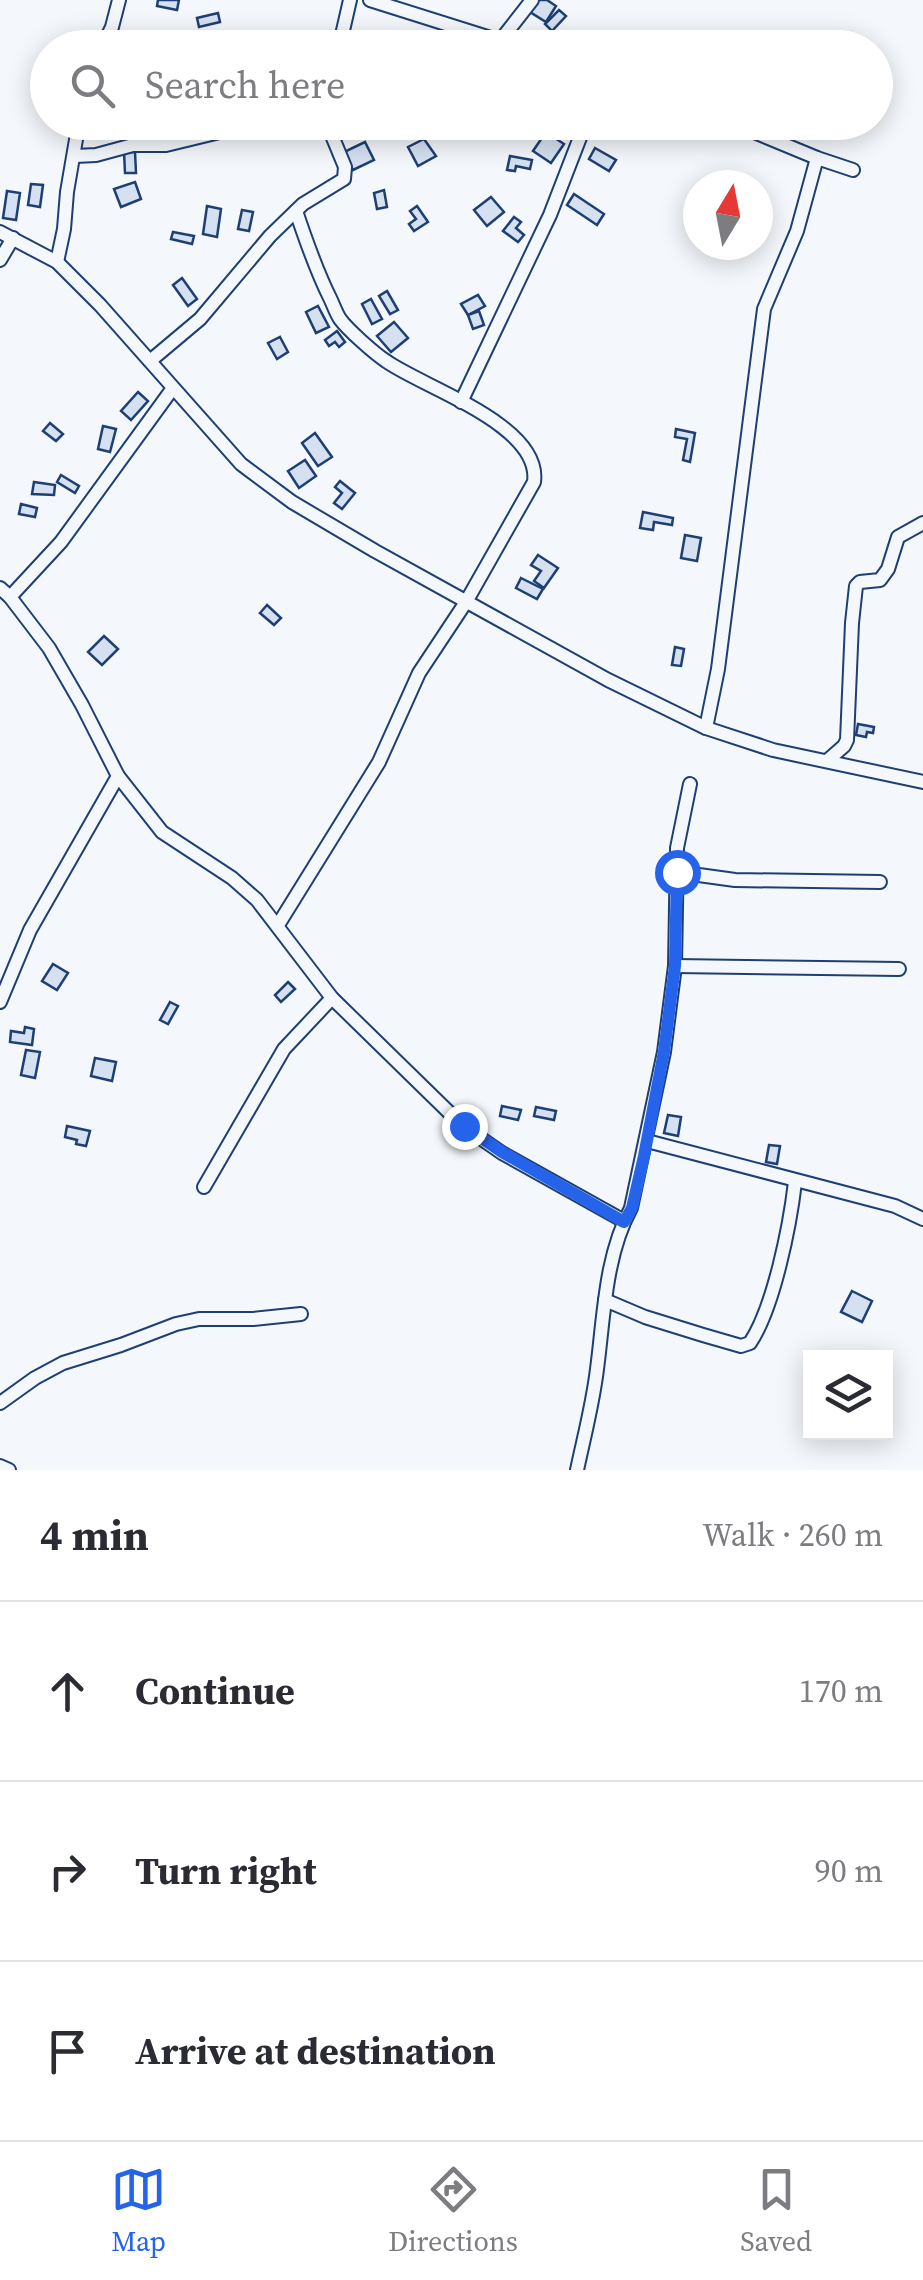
<!DOCTYPE html>
<html lang="en">
<head>
<meta charset="utf-8">
<style>
  body { margin:0; font-family:"Source Serif 4",serif; background:#f2f2f3; color:#2b2b33 }
  .controls { position:absolute; right:30px; bottom:30px; display:grid; overflow:hidden; border-radius:0px; box-shadow:0 5px 25px #0003 }
  .controls button { width:90px; height:90px; display:grid; place-items:center; padding:0; border:0; border-bottom:2px solid #e1e1e2; background:#fff; color:#2b2b33; font:50px sans-serif }
  .compass { position:absolute; left:683px; top:170px; width:90px; height:90px; border-radius:50%; background:#fff; box-shadow:0 5px 25px #0003; rotate:10deg }
  .stop { position:absolute; width:30px; height:30px; margin:-22px; border:8px solid #2563eb; border-radius:50%; background:#fff }
  .stop.end { background:#2563eb; border-color:#fff; box-shadow:0 2px 10px #0008 }
  .list { margin:0; padding:0; list-style:none }
  h2 { display:flex; justify-content:space-between; align-items:center; height:130px; margin:0; padding:0 40px; font-size:42px }
  h2 small { font-size:32px; font-weight:400; color:#7c7c81 }
  .list li { display:grid; grid-template-columns:65px 1fr auto; gap:30px; align-items:center; box-sizing:border-box; height:180px; padding:0 40px; border-top:2px solid #e1e1e2 }
  .list b { display:block; font-size:38px; white-space:nowrap }
  .list em { font-size:32px; font-style:normal; color:#7c7c81 }
  .icon { flex:none; width:55px; height:55px; fill:none; stroke:currentColor; stroke-width:2; stroke-linecap:round; stroke-linejoin:round }
  .map { position:relative; flex:none; width:923px; height:1470px; overflow:hidden }
  .search { position:absolute; background:#fff; box-shadow:0 5px 25px #0003; left:30px; right:30px; top:30px; height:110px; display:flex; align-items:center; gap:25px; box-sizing:border-box; padding:0 35px; border-radius:55px; color:#7c7c81; font-size:38px }
  .sheet { height:670px; background:#fff }
  nav { display:flex; justify-content:space-around; align-items:center; box-sizing:border-box; height:140px; border-top:2px solid #e1e1e2; background:#fff; font-size:28px; color:#7c7c81 }
  nav a { display:grid; justify-items:center; gap:5px }
  nav .on { color:#2563eb }
  .map>svg:first-child { display:block }
  .building { fill:#d5e0f0; stroke:#1d3f73; stroke-width:2.5 }
  .lines { fill:none; stroke-linecap:round; stroke-linejoin:round }
  .minor-casing { stroke:#1d3f73; stroke-width:16 }
  .minor { stroke:#f4f7fb; stroke-width:12 }
  .route { stroke:#2563eb; stroke-width:12 }
</style>
</head>
<body>
<div class="map">
<svg width="923" height="1470" viewBox="0 0 923 1470">
  <rect width="100%" height="100%" fill="#f4f7fb"/>
  <g class="building">
    <polygon points="158,0 179,0 177,10 157,6"/>
    <polygon points="538,0 547,0 556,6 546,22 530,12"/>
    <polygon points="559,10 566,16 552,31 545,24"/>
    <polygon points="218,13 220,22 199,27 197,18"/>
    <polygon points="546,132 564,144 551,163 533,151"/>
    <polygon points="424,139 436,156 418,166 408,147"/>
    <polygon points="365,142 374,160 353,170 344,152"/>
    <polygon points="595,148 616,160 609,171 589,159"/>
    <polygon points="124,152 135,152 136,173 125,173"/>
    <polygon points="510,156 532,160 530,169 516,166 515,171 507,170"/>
    <polygon points="135,182 141,199 121,207 114,189"/>
    <polygon points="31,184 43,185 40,207 28,205"/>
    <polygon points="384,190 387,207 377,209 374,193"/>
    <polygon points="7,191 20,193 16,220 3,218"/>
    <polygon points="574,194 604,214 597,225 567,205"/>
    <polygon points="491,197 504,212 487,226 474,210"/>
    <polygon points="207,206 221,209 217,237 203,234"/>
    <polygon points="417,206 428,222 414,231 409,224 416,219 410,211"/>
    <polygon points="242,210 253,212 249,231 238,229"/>
    <polygon points="514,217 521,222 516,228 524,235 518,242 503,231"/>
    <polygon points="173,232 194,236 192,244 171,239"/>
    <polygon points="182,278 197,299 188,306 173,285"/>
    <polygon points="387,291 398,310 390,314 379,296"/>
    <polygon points="478,295 485,306 468,315 461,304"/>
    <polygon points="371,299 382,319 372,324 362,304"/>
    <polygon points="318,306 329,327 316,333 306,312"/>
    <polygon points="479,311 484,325 473,329 468,315"/>
    <polygon points="394,322 408,338 391,352 377,336"/>
    <polygon points="337,331 345,342 339,347 335,342 329,346 325,340"/>
    <polygon points="280,337 288,352 277,359 268,343"/>
    <polygon points="138,392 148,401 131,420 121,411"/>
    <polygon points="50,423 63,434 56,441 43,431"/>
    <polygon points="103,426 116,429 110,452 98,449"/>
    <polygon points="676,429 695,433 690,462 683,460 687,439 675,437"/>
    <polygon points="315,433 332,457 318,466 302,443"/>
    <polygon points="305,460 316,476 299,488 288,471"/>
    <polygon points="61,475 79,486 75,493 57,482"/>
    <polygon points="340,481 355,493 342,509 334,503 342,493 335,487"/>
    <polygon points="34,482 55,485 54,495 32,494"/>
    <polygon points="21,504 37,508 35,517 19,514"/>
    <polygon points="643,512 673,518 672,525 654,522 653,530 640,528"/>
    <polygon points="685,535 701,538 697,561 681,558"/>
    <polygon points="538,555 558,568 544,588 534,581 541,571 531,565"/>
    <polygon points="521,578 543,589 537,599 516,588"/>
    <polygon points="267,605 281,618 274,625 260,613"/>
    <polygon points="104,636 118,649 102,665 88,652"/>
    <polygon points="675,647 684,649 681,666 672,665"/>
    <polygon points="858,724 874,727 873,733 867,732 866,737 856,735"/>
    <polygon points="53,964 68,973 57,990 42,981"/>
    <polygon points="288,982 295,989 281,1002 275,995"/>
    <polygon points="170,1002 178,1006 168,1024 160,1020"/>
    <polygon points="25,1027 34,1029 32,1045 10,1042 11,1031 24,1033"/>
    <polygon points="26,1050 40,1052 35,1078 21,1075"/>
    <polygon points="95,1058 116,1062 112,1081 91,1076"/>
    <polygon points="502,1106 521,1110 518,1120 500,1116"/>
    <polygon points="536,1107 556,1111 554,1120 534,1116"/>
    <polygon points="668,1115 681,1117 678,1136 664,1133"/>
    <polygon points="67,1126 90,1131 86,1146 76,1144 77,1140 65,1137"/>
    <polygon points="769,1145 780,1146 777,1164 766,1162"/>
    <polygon points="852,1291 872,1301 862,1322 841,1312"/>
  </g>
  <g class="lines">
    <defs>
      <g id="minor">
        <polyline points="370,0 500,41 528,48"/>
        <polyline points="500,41 532,0"/>
        <polyline points="102,48 112,27 119,0"/>
        <polyline points="339,48 350,0"/>
        <polyline points="730,122 817,158 853,170"/>
        <polyline points="75,156 96,155 133,145 166,145 228,130 244,122"/>
        <polyline points="0,232 57,262 100,305 241,464 292,502 375,551 608,680 706,728 773,750 923,782"/>
        <polyline points="0,260 13,238"/>
        <polyline points="57,262 64,229 67,192 79,122"/>
        <polyline points="150,361 200,319 270,236 303,204 344,179 345,167 333,138 335,122"/>
        <polyline points="461,402 550,215 586,122"/>
        <polyline points="0,588 10,597 49,648 82,705 118,776 162,832 232,878 257,900 332,998 463,1126 502,1153 624,1221"/>
        <polyline points="10,597 61,542 173,388"/>
        <polyline points="706,728 718,669 764,309 797,231 817,158"/>
        <polyline points="828,760 844,746 847,740 852,623 856,586 860,582 880,580 888,569 898,537 923,523"/>
        <polyline points="677,872 735,880 880,882"/>
        <path d="M278,925L379,762L419,673L466,602L534,482C542,425 424,388 386,361C374,353 348,330 340,319C336,313 333,304 330,298C316,270 306,241 296,211"/>
        <polyline points="675,966 899,969"/>
        <polyline points="0,1002 30,930 118,776"/>
        <polyline points="647,1141 895,1206 923,1219"/>
        <polyline points="204,1187 284,1049 332,998"/>
        <path d="M605,1300L645,1317L703,1335L741,1346L750,1343C774,1307 790,1225 795,1182"/>
        <polyline points="0,1403 35,1378 63,1363 121,1345 176,1324 199,1319 253,1319 301,1314"/>
        <polyline points="0,1466 9,1470"/>
        <path d="M577,1470C584,1437 593,1403 597,1369C604,1316 605,1256 631,1208L664,1052L675,966L677,848L690,784"/>
      </g>
    </defs>
    <use href="#minor" class="minor-casing"/>
    <use href="#minor" class="minor"/>
  </g>
  <g class="lines">
    <polyline class="route" points="464,1126 502,1152 624,1222 632,1208 644,1156 664,1052 675,966 677,872"/>
  </g>
</svg>
<div class="controls">
<button><svg class="icon" aria-label="layers" viewBox="0 0 24 24"><path d="M12 4l9 5-9 5-9-5zM3 14l9 5 9-5"/></svg></button>
</div>
<svg class="compass" viewBox="-18 -18 36 36"><path d="M0-13l5 13h-10z" fill="#e53935"/><path d="M0 13l5-13h-10z" fill="#7c7c81"/></svg>
<div class="stop" style="left:677px;top:872px"></div>
<div class="stop end" style="left:464px;top:1126px"></div>
<div class="search"><svg class="icon" aria-label="search" viewBox="0 0 24 24"><circle cx="10" cy="10" r="6"/><path d="M15 15l6 6"/></svg>Search here</div>
</div>
<section class="sheet">
<h2>4 min<small>Walk · 260 m</small></h2>
<ul class="list">
<li><svg class="icon" aria-label="ahead" viewBox="0 0 24 24"><path d="M12 20V5M6 11l6-6 6 6"/></svg><div><b>Continue</b></div><em>170 m</em></li>
<li><svg class="icon" aria-label="right" viewBox="0 0 24 24"><path d="M7 20v-9h11M14 6l5 5-5 5"/></svg><div><b>Turn right</b></div><em>90 m</em></li>
<li><svg class="icon" aria-label="arrive" viewBox="0 0 24 24"><path d="M6 21V4h12l-3 4 3 4H6"/></svg><div><b>Arrive at destination</b></div></li>
</ul>
</section>
<nav>
<a class="on"><svg class="icon" aria-label="map" viewBox="0 0 24 24"><path d="M3 6l6-2 6 2 6-2v14l-6 2-6-2-6 2zM9 4v14M15 6v14"/></svg>Map</a>
<a><svg class="icon" aria-label="directions" viewBox="0 0 24 24"><path d="M12 3l9 9-9 9-9-9zM9 14v-3h6M13 9l2 2-2 2"/></svg>Directions</a>
<a><svg class="icon" aria-label="saved" viewBox="0 0 24 24"><path d="M7 4h10v16l-5-4-5 4z"/></svg>Saved</a>
</nav>
</body>
</html>
